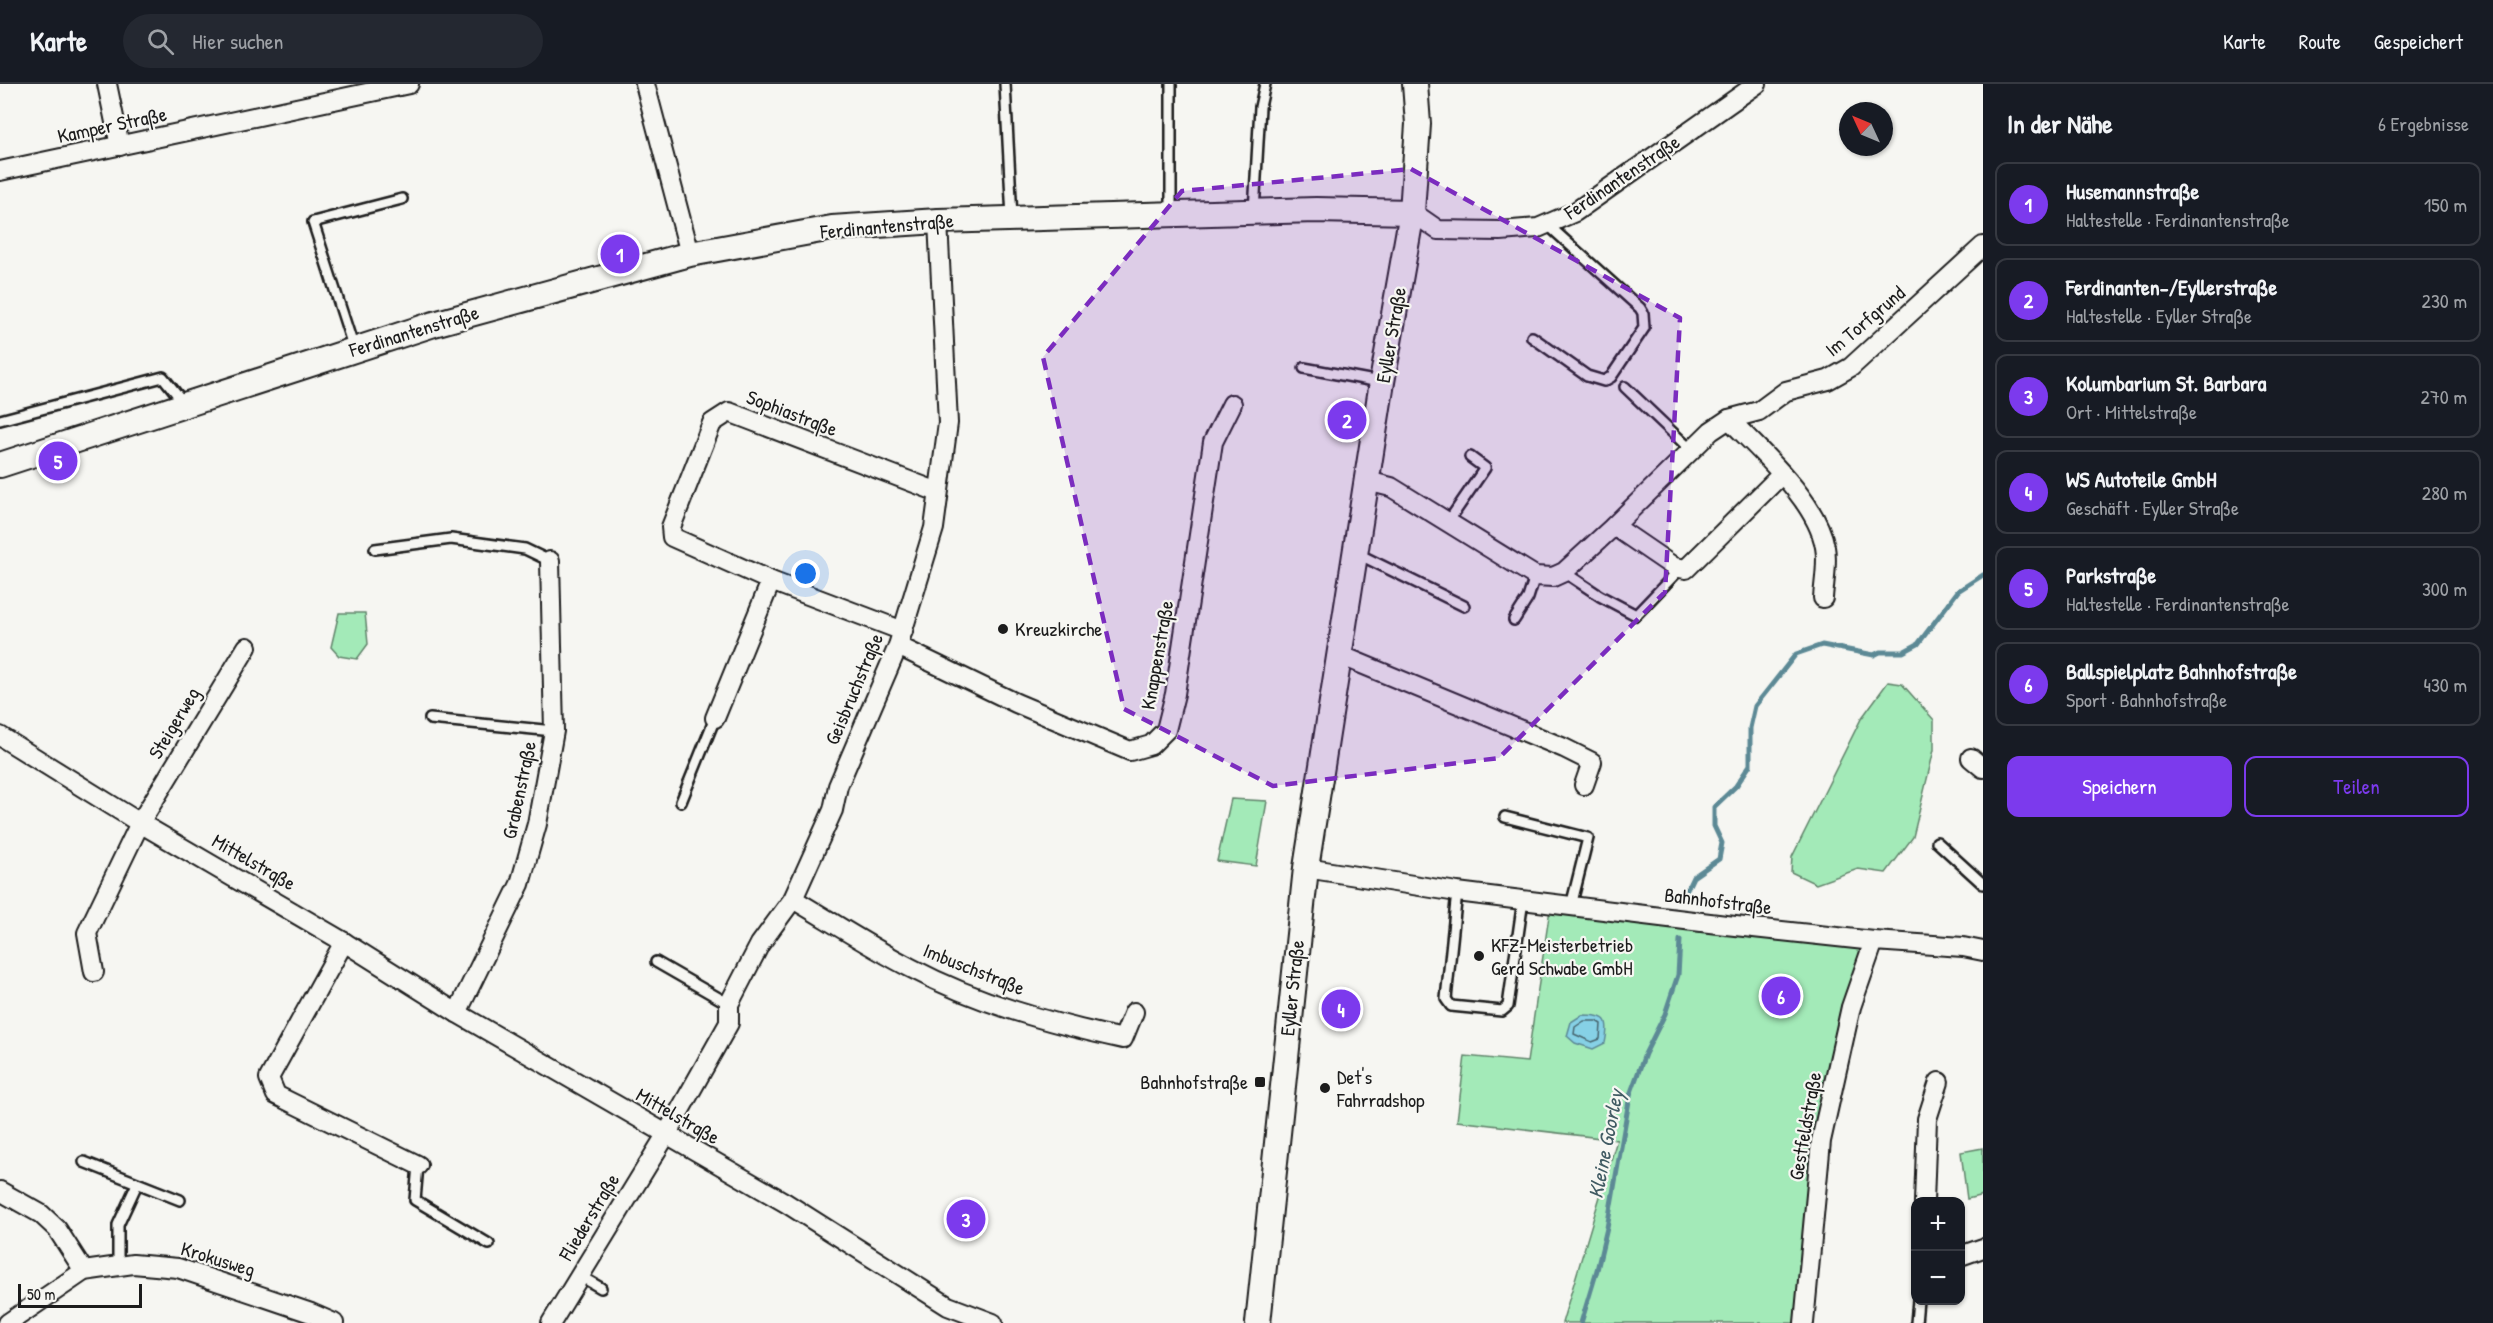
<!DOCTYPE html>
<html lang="de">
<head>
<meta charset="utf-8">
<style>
  body { margin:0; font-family:"Patrick Hand",sans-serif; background:#242831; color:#f1f3f6 }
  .controls { position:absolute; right:18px; bottom:18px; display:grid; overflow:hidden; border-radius:12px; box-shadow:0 2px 4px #0004 }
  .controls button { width:54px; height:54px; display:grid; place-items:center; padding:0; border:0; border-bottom:2px solid #363941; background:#171b24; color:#f1f3f6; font:30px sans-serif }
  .compass { position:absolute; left:1839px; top:18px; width:54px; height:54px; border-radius:50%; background:#171b24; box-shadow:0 2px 4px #0004; rotate:314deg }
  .scale { position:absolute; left:18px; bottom:15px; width:124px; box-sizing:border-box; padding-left:6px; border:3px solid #1c1c1c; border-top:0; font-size:16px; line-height:21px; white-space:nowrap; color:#1c1c1c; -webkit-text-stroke:4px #f6f6f2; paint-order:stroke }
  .you { position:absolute; left:806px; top:490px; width:21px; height:21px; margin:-15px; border:4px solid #fff; border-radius:50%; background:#1a73e8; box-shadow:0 0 0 9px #1a73e833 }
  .badge { display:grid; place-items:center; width:39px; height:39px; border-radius:50%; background:#7c3aed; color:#fff; font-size:20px; font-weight:700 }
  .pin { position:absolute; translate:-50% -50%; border:3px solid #fff; box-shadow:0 2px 6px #0006 }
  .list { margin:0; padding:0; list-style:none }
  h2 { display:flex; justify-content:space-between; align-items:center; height:78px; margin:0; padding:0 24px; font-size:26px }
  h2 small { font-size:20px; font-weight:400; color:#9ea1a6 }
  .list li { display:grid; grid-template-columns:39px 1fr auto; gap:18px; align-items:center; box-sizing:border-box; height:84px; margin:0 12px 12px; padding:0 12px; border:2px solid #363941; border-radius:12px }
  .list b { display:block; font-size:22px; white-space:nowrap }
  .list p { margin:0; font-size:20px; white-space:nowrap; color:#9ea1a6 }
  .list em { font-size:20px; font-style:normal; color:#9ea1a6 }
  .actions { display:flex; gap:12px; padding:18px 24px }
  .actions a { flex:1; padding:14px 0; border:2px solid #7c3aed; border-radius:12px; text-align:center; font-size:21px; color:#7c3aed }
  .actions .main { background:#7c3aed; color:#fff }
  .icon { flex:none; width:33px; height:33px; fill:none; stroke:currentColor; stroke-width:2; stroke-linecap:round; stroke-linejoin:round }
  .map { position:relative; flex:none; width:1983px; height:1239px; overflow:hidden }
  header { display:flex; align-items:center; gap:36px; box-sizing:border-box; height:84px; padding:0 30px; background:#171b24; border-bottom:2px solid #363941 }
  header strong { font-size:28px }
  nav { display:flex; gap:33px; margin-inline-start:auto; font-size:21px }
  .search { width:420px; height:54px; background:#242831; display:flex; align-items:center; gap:15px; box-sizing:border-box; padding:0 21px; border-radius:33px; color:#9ea1a6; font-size:22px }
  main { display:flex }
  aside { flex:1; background:#171b24 }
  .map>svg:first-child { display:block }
  .green { fill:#a3eab8; stroke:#60836a; stroke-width:1.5 }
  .water { fill:#86d1e6; stroke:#5c8995; stroke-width:1.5 }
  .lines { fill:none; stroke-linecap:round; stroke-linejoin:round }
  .shore { stroke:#46646d; stroke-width:1.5 }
  .stream { stroke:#5c8995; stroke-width:5 }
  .lane-casing { stroke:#1c1c1c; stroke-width:14 }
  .street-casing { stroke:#1c1c1c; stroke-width:22 }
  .secondary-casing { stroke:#1c1c1c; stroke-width:28 }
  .lane { stroke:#f6f6f2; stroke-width:9 }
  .street { stroke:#f6f6f2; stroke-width:18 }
  .secondary { stroke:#f6f6f2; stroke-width:24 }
  .marked { fill:#7b2cbf; fill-opacity:0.2; stroke:#7b2cbf; stroke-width:4.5; stroke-dasharray:12 8; stroke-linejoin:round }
  .poi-dot { fill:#1c1c1c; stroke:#f6f6f2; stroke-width:2 }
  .labels { text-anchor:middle; stroke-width:4.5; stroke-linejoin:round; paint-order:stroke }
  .street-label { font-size:20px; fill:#1c1c1c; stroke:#f6f6f2 }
  .poi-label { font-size:20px; fill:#1c1c1c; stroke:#f6f6f2; text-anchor:start }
  .water-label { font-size:21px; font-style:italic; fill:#415b63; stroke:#f6f6f2 }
</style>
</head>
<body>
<header>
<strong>Karte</strong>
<div class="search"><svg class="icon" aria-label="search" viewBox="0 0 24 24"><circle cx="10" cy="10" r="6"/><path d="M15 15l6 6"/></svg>Hier suchen</div>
<nav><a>Karte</a><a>Route</a><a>Gespeichert</a></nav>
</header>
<main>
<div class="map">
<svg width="1983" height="1239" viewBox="0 0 1983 1239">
  <rect width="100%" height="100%" fill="#f6f6f2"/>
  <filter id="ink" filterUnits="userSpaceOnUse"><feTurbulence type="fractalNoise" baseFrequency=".0167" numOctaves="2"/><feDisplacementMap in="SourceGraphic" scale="12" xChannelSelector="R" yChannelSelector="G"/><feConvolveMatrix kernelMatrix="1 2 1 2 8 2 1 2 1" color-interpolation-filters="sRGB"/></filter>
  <g filter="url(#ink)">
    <g class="green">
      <polygon points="339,529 365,529 368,560 357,575 339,572 331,563"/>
      <polygon points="1888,598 1902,600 1934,636 1934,666 1913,753 1886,789 1858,785 1816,800 1791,788 1792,773 1861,635"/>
      <polygon points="1231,715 1267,717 1256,782 1217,777"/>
      <polygon points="1551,819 1874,857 1821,1057 1804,1239 1562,1239 1617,1056 1457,1037 1465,972 1527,978"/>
      <polygon points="1983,1064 1983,1111 1967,1115 1961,1068"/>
    </g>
    <path class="water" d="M1582,931C1607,931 1610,935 1605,959L1593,965L1575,959L1567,952L1571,938Z"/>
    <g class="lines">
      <polygon class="shore" points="1584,937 1596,937 1601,940 1600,955 1592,958 1574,950 1575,943"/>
      <g class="stream">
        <polyline points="1682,816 1693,793 1719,775 1722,759 1714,742 1714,723 1736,702 1750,681 1750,644 1755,622 1796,570 1822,561 1874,571 1880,568 1903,568 1918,560 1958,507 1983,491"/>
        <polyline points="1581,1239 1597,1186 1607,1144 1630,1011 1645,970 1665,930 1678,891 1680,856"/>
      </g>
      <defs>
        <g id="lane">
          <polyline points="1005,0 1012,134"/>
          <polyline points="1254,128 1260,23 1265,0"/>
          <polyline points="1171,129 1171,0"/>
          <polyline points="1532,253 1587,292 1604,297 1611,293 1644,244 1643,229 1640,224 1548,141"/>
          <polyline points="354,265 313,138 402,115"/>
          <polyline points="1304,284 1380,298"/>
          <polyline points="1625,303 1691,366"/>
          <polyline points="0,336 163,293 184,319"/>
          <polyline points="1448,438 1485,384 1470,373"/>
          <polyline points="375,465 451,455 525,465 550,477"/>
          <polyline points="1356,469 1464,522"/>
          <polyline points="1564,488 1600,512 1636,531 1680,485"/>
          <polyline points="1514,536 1528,514 1535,492"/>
          <polyline points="430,635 554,647"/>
          <polyline points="681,718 715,634"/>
          <polyline points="1505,733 1588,754 1571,822"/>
          <polyline points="1937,758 1983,800"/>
          <polyline points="1457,808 1446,915 1451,922 1502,927 1508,922 1523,816"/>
          <polyline points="656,878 729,920"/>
          <polyline points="84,1078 180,1116"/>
          <polyline points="418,1081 415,1116 489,1160"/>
          <polyline points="118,1182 118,1141 137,1100"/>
          <polyline points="580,1192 601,1204"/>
          <polyline points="1916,1239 1918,1216"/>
        </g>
        <g id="street">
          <polyline points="107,0 120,62"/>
          <polyline points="645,0 690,170"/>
          <polyline points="0,87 409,0"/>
          <polyline points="1412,128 1438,146 1500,147 1538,144 1575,128 1757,0"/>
          <path d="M1729,335C1761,368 1817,417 1825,463C1828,478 1824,498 1823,514"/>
          <polyline points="1367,397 1391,403 1535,492 1553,493 1564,488 1614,442 1711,347 1729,335 1759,327 1786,307 1828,296 1851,283 1983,162"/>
          <polyline points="1614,442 1674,483 1686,485 1782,390"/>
          <polyline points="903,547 771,497 672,453 671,443 712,339 729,328 938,408"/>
          <polyline points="898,562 1016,619 1130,667 1151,661 1166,646 1175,610 1213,358 1232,320"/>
          <polyline points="1340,571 1564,664 1592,678 1584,701"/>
          <polyline points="715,634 771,497"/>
          <polyline points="0,652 140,739 344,858 457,929 786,1119 948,1222 993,1239"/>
          <polyline points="1971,674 1983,684"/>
          <polyline points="1306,784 1457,808 1726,841 1874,857 1963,863 1983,867"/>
          <path d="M793,815C832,838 870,863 911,884C977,919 1050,939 1123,955L1134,928"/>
          <polyline points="344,858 269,994 276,1011 418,1081"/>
          <polyline points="94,888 87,849 140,739 247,563"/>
          <polyline points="457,929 520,800 537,740 554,647 550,477"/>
          <polyline points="0,1107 41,1130 57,1145 84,1187"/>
          <polyline points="1924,1118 1927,1035 1939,998"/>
          <polyline points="1960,1172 1983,1164"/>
          <polyline points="8,1239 84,1187 133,1180 178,1184 311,1229 334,1239"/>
          <polyline points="551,1239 666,1051 729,939 729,920 760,860 793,815 833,726 838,702 898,562 934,444 948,339 938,137"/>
          <polyline points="1804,1239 1821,1057 1851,923 1874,857"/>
        </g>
        <g id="secondary">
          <polyline points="0,381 434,240 690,170 832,144 938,137 1316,126 1412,128"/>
          <polyline points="1258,1239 1306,784 1382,298 1412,128 1418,40 1415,0"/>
        </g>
      </defs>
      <use href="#lane" class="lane-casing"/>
      <use href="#street" class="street-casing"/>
      <use href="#secondary" class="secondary-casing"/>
      <use href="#lane" class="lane"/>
      <use href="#street" class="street"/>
      <use href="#secondary" class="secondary"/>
    </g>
  </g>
  <path class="marked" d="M1411,85L1680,234L1665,508L1499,674L1273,702L1124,625L1043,273L1182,107Z"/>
  <g class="poi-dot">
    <circle cx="1003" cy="545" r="6"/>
    <circle cx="1479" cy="872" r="6"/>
    <rect x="1254" y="992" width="12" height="12" rx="3"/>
    <circle cx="1325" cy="1004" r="6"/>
  </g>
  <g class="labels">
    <g class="street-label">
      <text transform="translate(112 41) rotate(-12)" y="7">Kamper Straße</text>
      <text transform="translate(1622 93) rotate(-34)" y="7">Ferdinantenstraße</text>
      <text transform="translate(887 142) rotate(-5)" y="7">Ferdinantenstraße</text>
      <text transform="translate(1865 237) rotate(-40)" y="7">Im Torfgrund</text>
      <text transform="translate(414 247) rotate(-17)" y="7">Ferdinantenstraße</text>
      <text transform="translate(1391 251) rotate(-80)" y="7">Eyller Straße</text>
      <text transform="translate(792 329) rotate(21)" y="7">Sophiastraße</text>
      <text transform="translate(1157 571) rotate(-80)" y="7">Knappenstraße</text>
      <text transform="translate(854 605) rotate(-67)" y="7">Geisbruchstraße</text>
      <text transform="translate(174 639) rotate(-59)" y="7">Steigerweg</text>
      <text transform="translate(519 706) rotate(-78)" y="7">Grabenstraße</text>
      <text transform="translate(254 778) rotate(30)" y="7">Mittelstraße</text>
      <text transform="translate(1718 817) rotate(7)" y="7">Bahnhofstraße</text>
      <text transform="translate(974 885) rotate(22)" y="7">Imbuschstraße</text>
      <text transform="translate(1292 904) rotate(-84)" y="7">Eyller Straße</text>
      <text transform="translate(678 1032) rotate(30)" y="7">Mittelstraße</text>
      <text transform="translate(1805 1042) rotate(-80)" y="7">Gestfeldstraße</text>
      <text transform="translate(589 1133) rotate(-59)" y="7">Fliederstraße</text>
      <text transform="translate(218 1175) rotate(17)" y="7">Krokusweg</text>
    </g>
    <g class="poi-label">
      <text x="1015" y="552">Kreuzkirche</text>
      <text x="1491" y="868">KFZ-Meisterbetrieb<tspan x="1491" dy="23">Gerd Schwabe GmbH</tspan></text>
      <text x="1337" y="1000">Det's<tspan x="1337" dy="23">Fahrradshop</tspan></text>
      <text x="1248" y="1005" text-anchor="end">Bahnhofstraße</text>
    </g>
    <g class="water-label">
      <text transform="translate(1606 1060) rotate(-79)" y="7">Kleine Goorley</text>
    </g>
  </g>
</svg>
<div class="controls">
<button>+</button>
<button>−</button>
</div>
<svg class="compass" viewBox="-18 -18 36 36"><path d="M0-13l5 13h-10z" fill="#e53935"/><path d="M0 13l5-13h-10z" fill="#9ea1a6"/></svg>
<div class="scale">50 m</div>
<div class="you"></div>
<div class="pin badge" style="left:620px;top:170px">1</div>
<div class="pin badge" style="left:1347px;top:336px">2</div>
<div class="pin badge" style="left:966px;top:1135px">3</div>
<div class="pin badge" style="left:1341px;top:925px">4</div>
<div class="pin badge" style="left:58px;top:377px">5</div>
<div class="pin badge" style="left:1781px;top:912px">6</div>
</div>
<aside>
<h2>In der Nähe<small>6 Ergebnisse</small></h2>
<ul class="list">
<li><span class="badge">1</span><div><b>Husemannstraße</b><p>Haltestelle · Ferdinantenstraße</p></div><em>150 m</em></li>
<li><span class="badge">2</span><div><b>Ferdinanten-/Eyllerstraße</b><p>Haltestelle · Eyller Straße</p></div><em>230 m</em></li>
<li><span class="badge">3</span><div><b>Kolumbarium St. Barbara</b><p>Ort · Mittelstraße</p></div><em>270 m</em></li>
<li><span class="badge">4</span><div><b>WS Autoteile GmbH</b><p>Geschäft · Eyller Straße</p></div><em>280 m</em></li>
<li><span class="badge">5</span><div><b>Parkstraße</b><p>Haltestelle · Ferdinantenstraße</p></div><em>300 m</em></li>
<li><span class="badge">6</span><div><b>Ballspielplatz Bahnhofstraße</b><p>Sport · Bahnhofstraße</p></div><em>430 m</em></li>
</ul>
<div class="actions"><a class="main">Speichern</a><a>Teilen</a></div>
</aside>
</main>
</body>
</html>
